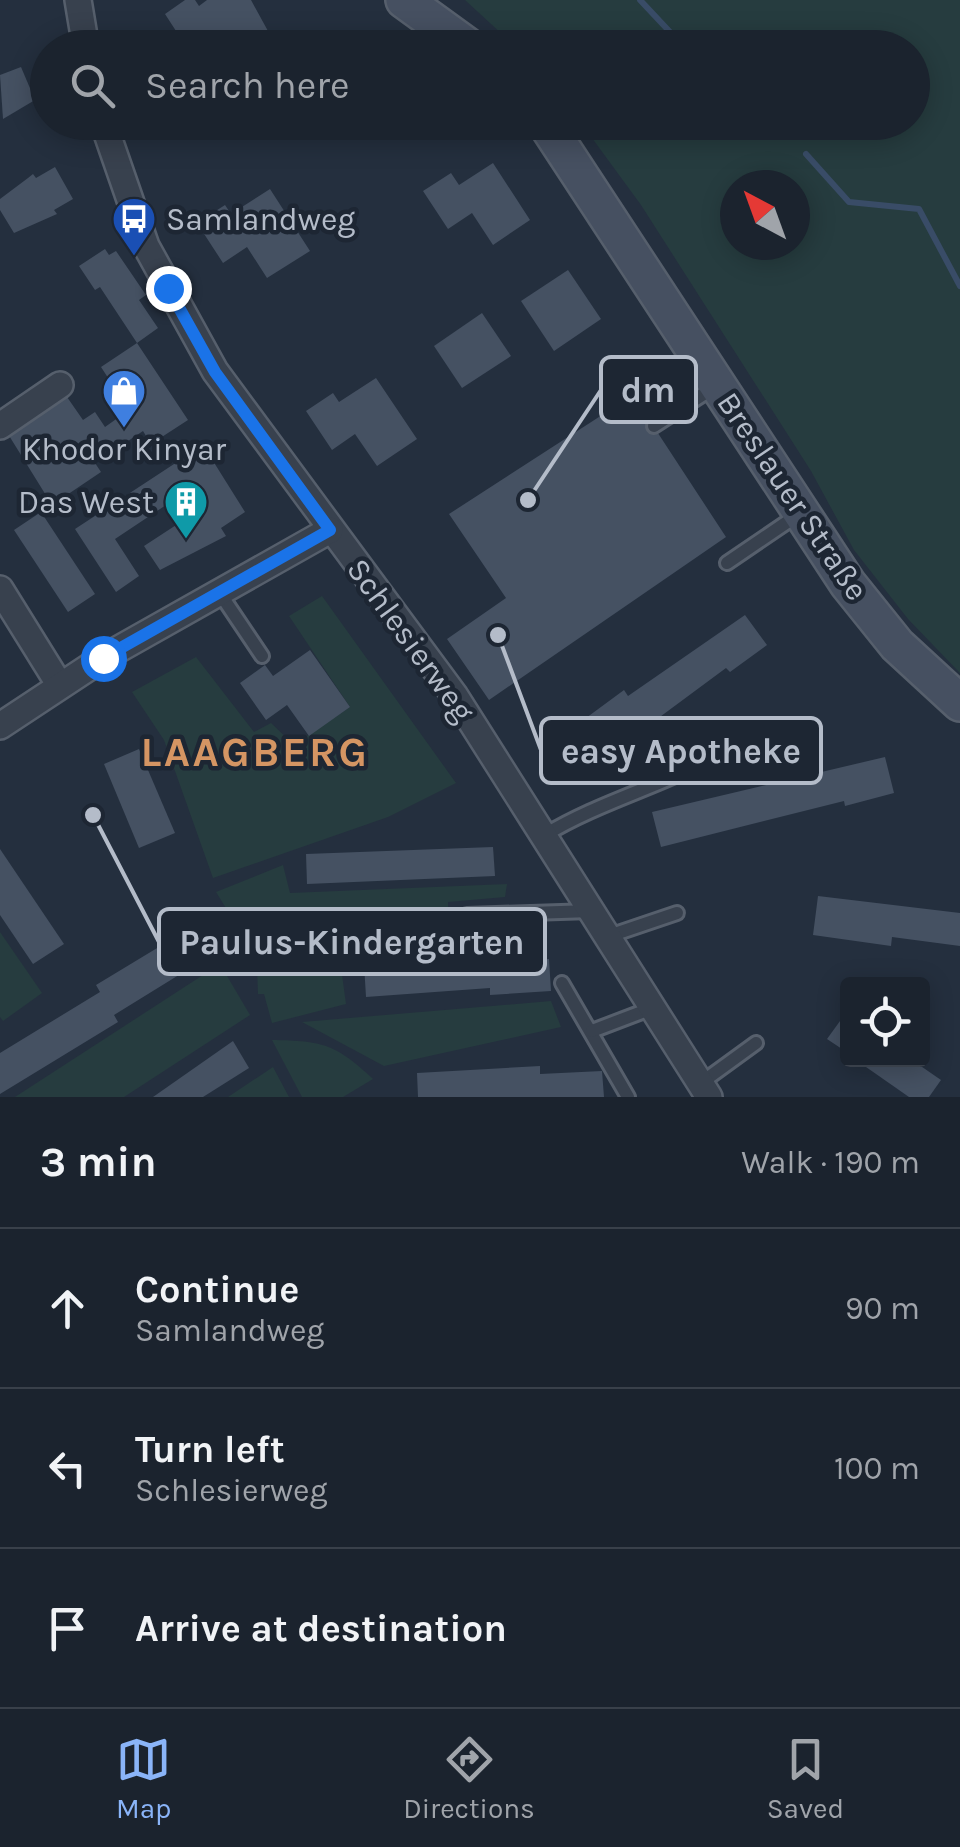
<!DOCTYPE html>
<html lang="en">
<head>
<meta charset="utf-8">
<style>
  body { margin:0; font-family:Karla,sans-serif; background:#282f3a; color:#f1f3f6 }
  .controls { position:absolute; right:30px; bottom:30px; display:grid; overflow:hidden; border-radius:10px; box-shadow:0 5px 25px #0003 }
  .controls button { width:90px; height:90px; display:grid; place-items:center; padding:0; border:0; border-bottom:2px solid #39404a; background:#1b232e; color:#f1f3f6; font:50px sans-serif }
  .compass { position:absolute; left:720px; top:170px; width:90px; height:90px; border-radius:50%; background:#1b232e; box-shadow:0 5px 25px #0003; rotate:319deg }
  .stop { position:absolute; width:30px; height:30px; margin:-22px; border:8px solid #1a73e8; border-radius:50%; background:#fff }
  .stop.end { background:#1a73e8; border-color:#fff; box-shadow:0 2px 10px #0008 }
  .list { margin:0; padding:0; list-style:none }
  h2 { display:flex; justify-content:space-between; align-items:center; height:130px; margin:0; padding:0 40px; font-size:42px }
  h2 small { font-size:32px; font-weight:400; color:#a0a4aa }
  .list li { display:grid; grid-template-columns:65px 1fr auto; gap:30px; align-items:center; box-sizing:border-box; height:160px; padding:0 40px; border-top:2px solid #39404a }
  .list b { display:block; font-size:38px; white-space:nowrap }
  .list p { margin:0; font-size:32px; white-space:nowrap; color:#a0a4aa }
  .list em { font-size:32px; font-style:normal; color:#a0a4aa }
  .icon { flex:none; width:55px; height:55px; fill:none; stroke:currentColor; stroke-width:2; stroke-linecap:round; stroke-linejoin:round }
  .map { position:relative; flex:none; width:960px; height:1097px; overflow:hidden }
  .search { position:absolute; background:#1b232e; box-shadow:0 5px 25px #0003; left:30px; right:30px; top:30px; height:110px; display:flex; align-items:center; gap:25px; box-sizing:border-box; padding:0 35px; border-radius:55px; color:#a0a4aa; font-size:38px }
  .sheet { height:610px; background:#1b232e }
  nav { display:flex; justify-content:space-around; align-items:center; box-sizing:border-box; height:140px; border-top:2px solid #39404a; background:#1b232e; font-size:28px; color:#a0a4aa }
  nav a { display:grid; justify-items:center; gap:5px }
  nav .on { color:#8ab4f8 }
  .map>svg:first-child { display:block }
  .green { fill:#263c3f; fill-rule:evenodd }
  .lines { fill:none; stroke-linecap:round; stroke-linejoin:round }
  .stream { stroke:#394c67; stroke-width:6 }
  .building { fill:#455162 }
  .lane-casing { stroke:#565f6c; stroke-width:18 }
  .street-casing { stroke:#565f6c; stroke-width:30 }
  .secondary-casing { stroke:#565f6c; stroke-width:40 }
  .lane { stroke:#38414e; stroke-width:12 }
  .street { stroke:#38414e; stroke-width:25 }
  .secondary { stroke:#465061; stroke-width:35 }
  .route { stroke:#1a73e8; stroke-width:12 }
  .labels { text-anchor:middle; stroke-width:9; stroke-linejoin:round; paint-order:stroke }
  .poi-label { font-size:32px; fill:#b4bcc9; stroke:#1d2633; text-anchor:start }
  .street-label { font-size:32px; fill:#b4bcc9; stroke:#1d2633 }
  .district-label { font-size:42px; font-weight:bold; letter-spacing:2.5px; fill:#d59563; stroke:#1d2633 }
  .leader { fill:none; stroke:#b4bcc9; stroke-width:4 }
  .callout-dot { fill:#b4bcc9; stroke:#1d2633; stroke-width:4 }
  .callout { fill:#1d2633; stroke:#b4bcc9; stroke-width:4 }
  .callout-label { font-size:35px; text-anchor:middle; font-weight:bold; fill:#b4bcc9 }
</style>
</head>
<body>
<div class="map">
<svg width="960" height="1097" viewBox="0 0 960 1097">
  <rect width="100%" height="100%" fill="#242f3e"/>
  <g class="green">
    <path d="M465,0H960V673L908,619L854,550L811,471L641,205L581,123L912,122V48L516,47ZM735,185H795V245H735Z"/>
    <polygon points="322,596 456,783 388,817 213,878 164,740 132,692 196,657 254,732 271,723 294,745 350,707 289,616"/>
    <polygon points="283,865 290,893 507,884 505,897 448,902 450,947 340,960 346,1004 272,1023 264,994 258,994 255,912 229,913 216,892"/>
    <polygon points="0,932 42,993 3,1021 0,1017"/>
    <polygon points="220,964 250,1015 124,1097 15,1097"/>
    <polygon points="551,1001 561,1027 384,1066 302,1022"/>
    <path d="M272,1040C324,1041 335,1044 373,1079L343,1097H302Z"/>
    <polygon points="273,1067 289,1097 228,1097"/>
  </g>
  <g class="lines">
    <g class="stream">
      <polyline points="640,0 685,48"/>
      <polyline points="746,122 750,129"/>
      <polyline points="806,154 849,202 919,209 960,286"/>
    </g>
  </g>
  <g class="building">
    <polygon points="185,0 195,0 199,6 207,0 251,0 274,42 267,48 222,48 215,37 198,48 187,48 165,14"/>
    <polygon points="21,67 35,100 3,119 0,75"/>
    <polygon points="493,163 530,220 493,245 472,213 448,229 423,191 451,173 459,185"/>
    <polygon points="55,167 73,199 54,210 57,214 14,233 0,210 0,199 28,178 33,174 36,178"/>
    <polygon points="270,189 310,251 267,278 247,247 223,263 197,223 225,205 231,214"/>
    <polygon points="105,249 109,255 116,251 146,295 139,300 158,328 137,343 100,287 95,290 79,266"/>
    <polygon points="568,270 601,319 554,351 521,301"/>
    <polygon points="482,313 511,356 462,388 434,346"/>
    <polygon points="137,343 188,420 151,444 143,431 95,463 101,472 52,505 8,434 67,397 83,420 95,412 105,427 129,410 101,367"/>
    <polygon points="376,378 417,439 377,466 355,434 332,450 306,411 333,393 339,402"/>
    <polygon points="633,395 726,537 489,700 447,639 506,598 449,514"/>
    <polygon points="203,445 245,512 221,528 226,536 160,570 144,546 193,514 181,495 115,539 139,576 116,592 75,529"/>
    <polygon points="41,512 95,594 68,612 14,530"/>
    <polygon points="745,615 767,645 730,672 726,668 649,725 644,719 569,774 548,746 624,690 628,696"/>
    <polygon points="310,650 350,707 309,736 287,705 266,720 240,683 265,665 273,676"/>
    <polygon points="139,749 175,833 139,848 104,764"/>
    <polygon points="885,757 894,793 845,806 844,801 661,847 652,812"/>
    <polygon points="493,847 495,876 307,884 306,854"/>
    <polygon points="0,849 64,944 33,964 0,915"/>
    <polygon points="818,896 960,913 960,946 892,937 891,946 813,935"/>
    <polygon points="177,936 195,965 114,1015 118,1022 0,1094 0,1053 100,992 96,985"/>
    <polygon points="488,955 488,964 549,959 551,991 490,995 490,988 366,997 364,964"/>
    <polygon points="848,1010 848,1053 827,1039"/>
    <polygon points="233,1041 249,1068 203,1097 153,1097"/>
    <polygon points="856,1060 912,1060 941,1080 929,1097 909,1097"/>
    <polygon points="540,1066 540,1074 602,1071 604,1097 418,1097 417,1073"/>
  </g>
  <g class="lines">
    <defs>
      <g id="lane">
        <polyline points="654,426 716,386"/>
        <polyline points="727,563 799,514"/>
        <polyline points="219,592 262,656"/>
        <path d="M545,835C601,801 664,786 721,753"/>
        <polyline points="467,915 591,911"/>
        <polyline points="609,936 677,913"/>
        <polyline points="562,983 628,1097"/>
        <polyline points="592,1031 655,1007"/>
        <polyline points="701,1083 756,1043"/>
      </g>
      <g id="street">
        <polyline points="78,0 86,48"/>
        <polyline points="103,122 146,246 215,371 455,696 709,1097"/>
        <polyline points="0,426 60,385"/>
        <polyline points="0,589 59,684"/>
        <polyline points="0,726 103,658 330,530"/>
      </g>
      <g id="secondary">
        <polyline points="404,0 470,48"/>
        <polyline points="545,122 848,584 897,645 960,703"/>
      </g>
    </defs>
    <use href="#lane" class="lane-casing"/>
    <use href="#street" class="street-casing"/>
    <use href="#secondary" class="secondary-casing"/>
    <use href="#lane" class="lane"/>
    <use href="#street" class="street"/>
    <use href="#secondary" class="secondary"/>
  </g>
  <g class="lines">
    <polyline class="route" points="103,658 330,530 215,372 168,288"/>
  </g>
  <defs>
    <symbol id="bus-pin" viewBox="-11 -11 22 30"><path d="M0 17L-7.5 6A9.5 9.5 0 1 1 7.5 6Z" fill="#1a4fb4" stroke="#1d2633"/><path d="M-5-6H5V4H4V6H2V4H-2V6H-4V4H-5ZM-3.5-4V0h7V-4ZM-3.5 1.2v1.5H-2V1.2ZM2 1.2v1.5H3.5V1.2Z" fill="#fff"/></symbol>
    <symbol id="shop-pin" viewBox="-11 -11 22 30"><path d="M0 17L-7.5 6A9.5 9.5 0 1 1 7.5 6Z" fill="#3f7fe0" stroke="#1d2633"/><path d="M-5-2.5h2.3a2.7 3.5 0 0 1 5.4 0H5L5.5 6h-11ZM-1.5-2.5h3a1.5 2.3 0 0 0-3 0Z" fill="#fff"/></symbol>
    <symbol id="building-pin" viewBox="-11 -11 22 30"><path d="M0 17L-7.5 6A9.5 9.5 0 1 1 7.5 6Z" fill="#0f9aa8" stroke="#1d2633"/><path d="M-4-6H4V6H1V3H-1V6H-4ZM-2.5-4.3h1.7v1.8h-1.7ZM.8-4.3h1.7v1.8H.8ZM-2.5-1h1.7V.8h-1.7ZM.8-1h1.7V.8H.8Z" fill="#fff"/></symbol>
  </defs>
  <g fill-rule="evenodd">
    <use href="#bus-pin" x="109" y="194" width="50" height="68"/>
    <use href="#shop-pin" x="99" y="366" width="50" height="68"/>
    <use href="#building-pin" x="161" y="477" width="50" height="68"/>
  </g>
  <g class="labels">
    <g class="poi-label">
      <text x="166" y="230">Samlandweg</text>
      <text x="124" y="460" text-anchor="middle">Khodor Kinyar</text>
      <text x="154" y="513" text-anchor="end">Das West</text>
    </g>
    <g class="street-label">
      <text transform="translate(793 496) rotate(56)" y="11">Breslauer Straße</text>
      <text transform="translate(411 640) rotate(54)" y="11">Schlesierweg</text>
    </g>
    <g class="district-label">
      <text x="255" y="766">LAAGBERG</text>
    </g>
  </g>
  <path class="leader" d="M528 500L601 390M498 635L541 750M93 815L159 942"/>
  <g class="callout-dot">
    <circle cx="528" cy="500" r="10"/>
    <circle cx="498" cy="635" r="10"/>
    <circle cx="93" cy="815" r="10"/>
  </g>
  <g class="callout">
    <rect x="601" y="357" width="95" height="65" rx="10"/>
    <rect x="541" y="718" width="280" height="65" rx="10"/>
    <rect x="159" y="909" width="386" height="65" rx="10"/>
  </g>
  <g class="callout-label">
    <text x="648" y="402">dm</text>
    <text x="681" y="763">easy Apotheke</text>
    <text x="352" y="954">Paulus-Kindergarten</text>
  </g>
</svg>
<div class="controls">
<button><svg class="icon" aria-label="locate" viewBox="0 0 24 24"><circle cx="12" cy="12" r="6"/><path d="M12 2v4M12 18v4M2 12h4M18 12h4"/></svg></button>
</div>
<svg class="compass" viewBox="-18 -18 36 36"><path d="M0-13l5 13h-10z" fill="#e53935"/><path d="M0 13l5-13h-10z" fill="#a0a4aa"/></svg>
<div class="stop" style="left:103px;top:658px"></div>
<div class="stop end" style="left:168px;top:288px"></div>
<div class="search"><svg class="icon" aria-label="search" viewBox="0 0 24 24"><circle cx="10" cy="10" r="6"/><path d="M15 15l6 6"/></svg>Search here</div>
</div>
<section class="sheet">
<h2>3 min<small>Walk · 190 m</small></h2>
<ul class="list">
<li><svg class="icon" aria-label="ahead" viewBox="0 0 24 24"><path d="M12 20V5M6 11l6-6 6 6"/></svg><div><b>Continue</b><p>Samlandweg</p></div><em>90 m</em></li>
<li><svg class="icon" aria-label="left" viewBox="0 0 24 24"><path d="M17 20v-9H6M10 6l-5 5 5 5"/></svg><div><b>Turn left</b><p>Schlesierweg</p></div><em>100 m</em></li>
<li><svg class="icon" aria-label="arrive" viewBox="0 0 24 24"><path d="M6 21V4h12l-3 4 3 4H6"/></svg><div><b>Arrive at destination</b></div></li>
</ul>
</section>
<nav>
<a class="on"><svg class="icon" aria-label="map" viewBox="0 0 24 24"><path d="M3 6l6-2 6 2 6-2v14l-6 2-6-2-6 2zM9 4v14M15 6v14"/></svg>Map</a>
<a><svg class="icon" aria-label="directions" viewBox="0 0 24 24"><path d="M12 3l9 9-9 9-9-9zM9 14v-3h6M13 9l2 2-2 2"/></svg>Directions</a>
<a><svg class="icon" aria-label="saved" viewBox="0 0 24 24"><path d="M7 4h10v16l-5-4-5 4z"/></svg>Saved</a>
</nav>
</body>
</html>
